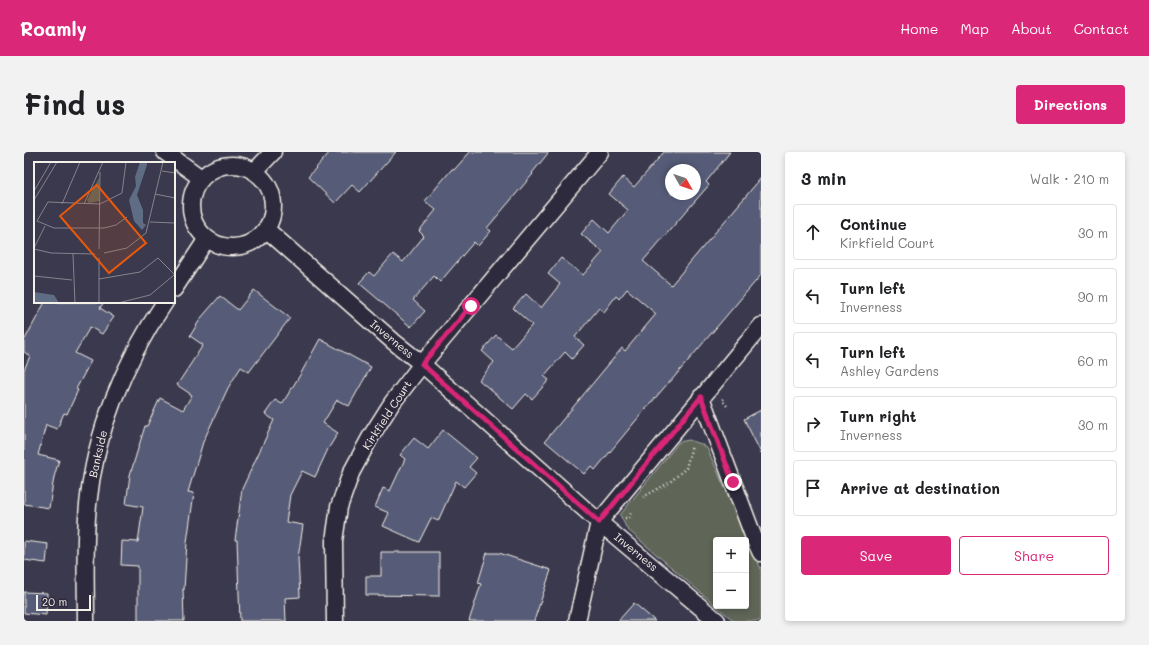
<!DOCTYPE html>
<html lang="en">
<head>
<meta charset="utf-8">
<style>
  body { margin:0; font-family:Mali,sans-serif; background:#f2f2f2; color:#202124 }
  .controls { position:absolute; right:12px; bottom:12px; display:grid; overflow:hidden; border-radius:4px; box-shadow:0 2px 6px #0003 }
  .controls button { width:36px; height:36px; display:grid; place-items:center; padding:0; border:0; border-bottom:1px solid #e0e0e0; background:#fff; color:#202124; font:20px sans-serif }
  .compass { position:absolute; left:641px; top:12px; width:36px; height:36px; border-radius:50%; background:#fff; box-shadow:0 2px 6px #0003; rotate:130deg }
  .scale { position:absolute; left:12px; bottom:10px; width:55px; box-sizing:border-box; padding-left:4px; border:2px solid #f4f1e8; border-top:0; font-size:11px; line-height:14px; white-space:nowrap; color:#f4f1e8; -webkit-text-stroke:3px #2f2a3d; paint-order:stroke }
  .stop { position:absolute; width:12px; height:12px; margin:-9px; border:3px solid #db2777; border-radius:50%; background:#fff }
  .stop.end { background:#db2777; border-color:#fff; box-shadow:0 1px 4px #0008 }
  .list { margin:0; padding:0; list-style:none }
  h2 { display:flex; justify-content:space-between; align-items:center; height:52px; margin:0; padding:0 16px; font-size:17px }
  h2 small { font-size:13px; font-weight:400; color:#757577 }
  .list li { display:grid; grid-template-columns:26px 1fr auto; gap:12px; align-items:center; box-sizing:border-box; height:56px; margin:0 8px 8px; padding:0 8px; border:1px solid #e0e0e0; border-radius:4px }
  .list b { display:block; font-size:15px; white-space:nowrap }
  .list p { margin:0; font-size:13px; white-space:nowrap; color:#757577 }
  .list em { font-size:13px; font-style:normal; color:#757577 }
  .actions { display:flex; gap:8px; padding:12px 16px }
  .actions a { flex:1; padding:9px 0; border:1px solid #db2777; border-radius:4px; text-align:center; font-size:14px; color:#db2777 }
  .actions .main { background:#db2777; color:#fff }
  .icon { flex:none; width:22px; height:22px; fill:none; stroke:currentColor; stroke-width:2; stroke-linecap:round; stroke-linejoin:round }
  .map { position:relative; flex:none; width:737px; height:469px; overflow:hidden; border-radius:4px }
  header { display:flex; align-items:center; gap:24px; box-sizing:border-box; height:56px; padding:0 20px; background:#db2777; color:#fff }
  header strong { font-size:19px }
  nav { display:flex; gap:22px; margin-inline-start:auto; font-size:14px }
  .intro { display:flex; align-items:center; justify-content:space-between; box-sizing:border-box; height:96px; padding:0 24px }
  h1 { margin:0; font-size:28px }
  .button { padding:10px 18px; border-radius:4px; background:#db2777; color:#fff; font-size:14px; font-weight:700 }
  main { display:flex; gap:24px; padding:0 24px }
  aside { flex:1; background:#fff; border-radius:4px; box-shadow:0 2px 6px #0003 }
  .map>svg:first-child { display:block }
  .green { fill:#5f6659; stroke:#aaaca0 }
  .building { fill:#565b77; stroke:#f4f1e8; fill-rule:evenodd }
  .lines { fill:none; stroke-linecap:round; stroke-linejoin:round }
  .street-casing { stroke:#f4f1e8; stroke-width:19 }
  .path { stroke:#f4f1e8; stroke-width:2.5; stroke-dasharray:1 3; stroke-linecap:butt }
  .street { stroke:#2f2a3d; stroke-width:16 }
  .route { stroke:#db2777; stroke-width:5 }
  .labels { text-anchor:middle; stroke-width:4; stroke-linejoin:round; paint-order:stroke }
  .street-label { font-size:11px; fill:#f4f1e8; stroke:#2f2a3d }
  .inset-road { fill:none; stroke:#85838c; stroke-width:1 }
  .view { fill:#e8590c; fill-opacity:0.15; stroke:#e8590c; stroke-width:2 }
  .inset-edge { fill:none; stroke:#f4f1e8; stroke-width:2 }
</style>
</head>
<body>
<header>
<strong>Roamly</strong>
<nav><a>Home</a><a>Map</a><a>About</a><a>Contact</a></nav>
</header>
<div class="intro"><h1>Find us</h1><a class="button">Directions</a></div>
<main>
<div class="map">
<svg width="737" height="469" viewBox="0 0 737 469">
  <rect width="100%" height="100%" fill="#3b394e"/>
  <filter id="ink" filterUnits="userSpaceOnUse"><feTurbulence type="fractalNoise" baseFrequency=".025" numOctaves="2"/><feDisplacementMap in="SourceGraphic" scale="8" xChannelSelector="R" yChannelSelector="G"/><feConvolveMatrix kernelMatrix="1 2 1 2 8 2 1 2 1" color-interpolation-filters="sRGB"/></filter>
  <g filter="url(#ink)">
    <polygon class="green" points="665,288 677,292 683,296 737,417 737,469 710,469 692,454 722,454 722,388 692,388 692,454 603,377 596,363 655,290"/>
    <g class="building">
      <polygon points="306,0 372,0 336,40 328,33 311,51 284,25"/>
      <polygon points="446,0 525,0 508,21 509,22 463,76 467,79 454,94 450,90 416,130 410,124 389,148 401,159 387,175 335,131 345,120 350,124 369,102 379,110 400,84 395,79 412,58 401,49 428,17 430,18"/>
      <path d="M640,0H706L682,30L685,33L619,109L647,133L737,26V123L646,230H645L614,266L571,318L567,314L560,322L521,289L598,196L601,199L632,162L603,137L595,147L592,144L580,160L575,156L551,185L560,193L548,207L541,200L520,224L525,228L508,247L502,242L489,257L455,228L470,210L458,199L472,183L488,196L508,173L489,156L502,142L517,156L536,132L524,122L537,106L559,123L579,100L557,82L570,67L585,81L604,58L585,42L599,25L610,35ZM647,18H671V42H647Z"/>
      <polygon points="230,138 266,166 225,220 217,215 204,236 179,290 164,340 170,341 163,390 160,438 159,437 160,469 114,469 114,414 97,413 98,389 114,390 119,355 102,352 106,323 121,274 123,274 136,246 159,258 168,243 153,233 179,193 166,184 177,166 196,144 214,158"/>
      <polygon points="21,150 80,150 76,156 90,165 78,182 66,175 51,201 67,209 52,237 54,238 43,262 40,261 33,277 22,273 14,303 35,308 30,325 25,356 0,352 0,218 6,204 0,200 0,189"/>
      <polygon points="296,187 347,215 325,254 313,248 299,271 314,281 304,297 291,325 278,319 266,343 262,370 279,373 274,406 276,445 261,446 262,469 216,469 213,388 211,388 218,337 250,268 241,262 251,248 258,252 276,223"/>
      <polygon points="737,258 737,301 720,267"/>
      <polygon points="419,278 453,306 445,315 452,321 440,335 432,329 414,369 407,366 395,390 359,374 365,361 351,355 359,336 366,339 381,307 376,303 390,286 404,297"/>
      <polygon points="0,389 24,392 22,411 0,408"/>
      <polygon points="357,400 415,400 415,444 342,443 342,424 357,424"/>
      <polygon points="463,401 475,401 527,418 510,469 445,469 457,432 454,431"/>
      <polygon points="0,440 23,441 22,463 0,461"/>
      <polygon points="610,451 631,469 594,469"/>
    </g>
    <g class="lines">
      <defs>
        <g id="street">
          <polyline points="141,0 177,26"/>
          <circle cx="208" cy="54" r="41"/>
          <polyline points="231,19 249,0"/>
          <polyline points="243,78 370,190 398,212 575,370 693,469"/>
          <polyline points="150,137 182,88"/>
          <polyline points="677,245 730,386 737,401"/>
          <path d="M62,469C62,430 60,392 64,353C71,280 100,210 141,150"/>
          <polyline points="311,469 310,389 315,355 327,321 347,284 368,251 398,212 576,0"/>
          <polyline points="553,469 575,370 737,174"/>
        </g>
      </defs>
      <use href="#street" class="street-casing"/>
      <g class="path">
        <polyline points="699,247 698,248 703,254"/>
        <polyline points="619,345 645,331 662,316 668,294"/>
        <polyline points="601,366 605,366 608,359"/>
      </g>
      <use href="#street" class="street"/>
    </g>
  </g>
  <g class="lines" filter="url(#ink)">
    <polyline class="route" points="447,154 398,212 575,370 677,245 709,330"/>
  </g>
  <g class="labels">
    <g class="street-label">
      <text transform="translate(368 187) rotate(40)" y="4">Inverness</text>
      <text transform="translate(363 263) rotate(-57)" y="4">Kirkfield Court</text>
      <text transform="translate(74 302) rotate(-77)" y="4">Bankside</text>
      <text transform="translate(612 400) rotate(40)" y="4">Inverness</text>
    </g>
  </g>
  <g transform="translate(10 10)">
    <rect width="141" height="141" fill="#3b394e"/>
    <path d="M65,16V39L55,41L53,38Z" fill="#5f6659"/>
    <path d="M106,0H113V3L103,33L109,48V61L112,63L108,68L100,59L95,38L102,24L101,15ZM0,130L20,133L25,141H0Z" fill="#5e6c84"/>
    <path class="inset-road" d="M92,0L88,31L66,42L14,40L3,59L20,66H70L82,63L93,55M128,9L141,11M0,29L17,0M121,32L141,36M0,38L23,0M28,42L46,0M50,42L69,0M116,60L141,61M0,86L11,64M0,87L17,91L61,92M65,87L66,10M70,91L93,86L112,71L129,0M39,92L41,141M65,96V141M0,114L38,118M65,117L106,110L124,96L141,113M84,141L116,133L140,113"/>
    <path class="view" d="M63,23L112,81L75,111L26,54Z"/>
    <rect width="141" height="141" class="inset-edge"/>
  </g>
</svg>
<div class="controls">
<button>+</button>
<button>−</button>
</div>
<svg class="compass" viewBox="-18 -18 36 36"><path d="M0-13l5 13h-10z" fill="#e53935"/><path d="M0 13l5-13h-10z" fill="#757577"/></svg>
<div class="scale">20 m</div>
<div class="stop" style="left:447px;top:154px"></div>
<div class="stop end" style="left:709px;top:330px"></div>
</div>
<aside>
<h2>3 min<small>Walk · 210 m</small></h2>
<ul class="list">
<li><svg class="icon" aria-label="ahead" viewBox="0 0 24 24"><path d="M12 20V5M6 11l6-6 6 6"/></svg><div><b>Continue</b><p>Kirkfield Court</p></div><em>30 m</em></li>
<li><svg class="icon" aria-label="left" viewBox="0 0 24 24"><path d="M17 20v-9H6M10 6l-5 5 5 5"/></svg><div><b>Turn left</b><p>Inverness</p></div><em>90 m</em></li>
<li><svg class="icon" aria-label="left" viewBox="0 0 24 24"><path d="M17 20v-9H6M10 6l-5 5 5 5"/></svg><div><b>Turn left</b><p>Ashley Gardens</p></div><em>60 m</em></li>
<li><svg class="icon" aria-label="right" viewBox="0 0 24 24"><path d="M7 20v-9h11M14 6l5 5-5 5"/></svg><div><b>Turn right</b><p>Inverness</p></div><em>30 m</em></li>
<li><svg class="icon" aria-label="arrive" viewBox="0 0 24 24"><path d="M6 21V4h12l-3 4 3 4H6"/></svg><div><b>Arrive at destination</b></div></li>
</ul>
<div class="actions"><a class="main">Save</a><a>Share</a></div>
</aside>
</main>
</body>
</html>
